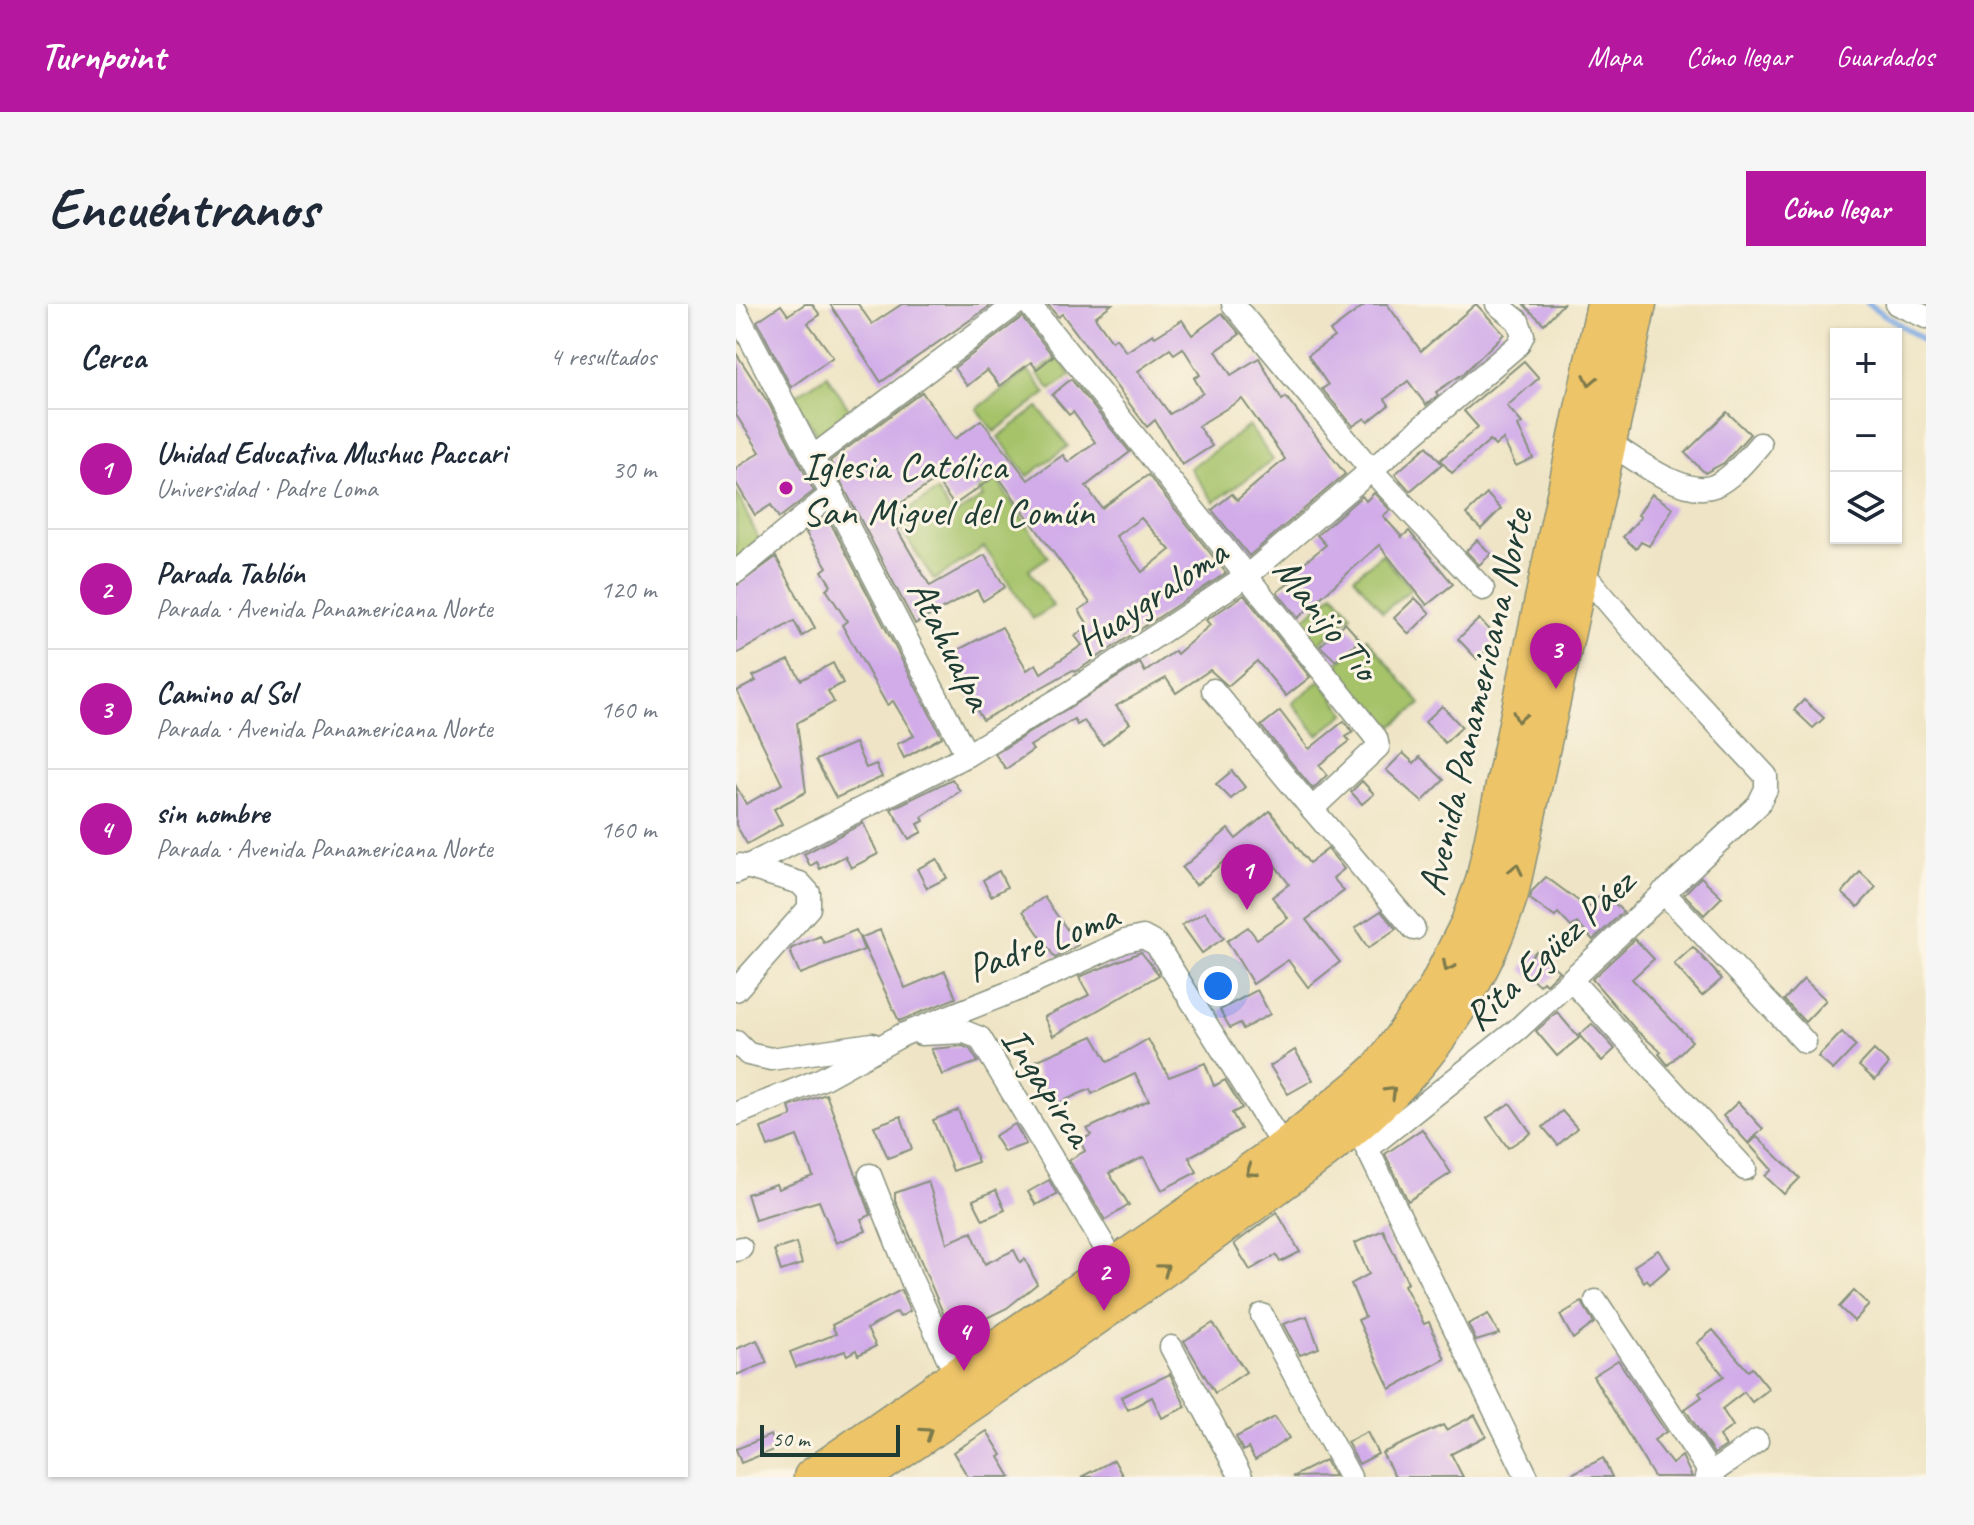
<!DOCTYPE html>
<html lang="es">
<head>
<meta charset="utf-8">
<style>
  body { margin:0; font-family:Caveat,sans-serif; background:#f6f6f7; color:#1f2937 }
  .controls { position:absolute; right:24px; top:24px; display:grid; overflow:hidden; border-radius:0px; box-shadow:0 2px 6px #0004 }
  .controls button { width:72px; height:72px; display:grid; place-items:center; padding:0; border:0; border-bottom:2px solid #e0e1e3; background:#fff; color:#1f2937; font:40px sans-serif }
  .scale { position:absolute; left:24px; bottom:20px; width:140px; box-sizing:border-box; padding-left:8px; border:4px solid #1f3d34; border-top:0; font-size:22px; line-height:28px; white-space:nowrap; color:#1f3d34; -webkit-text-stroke:6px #fcf5e5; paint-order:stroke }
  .you { position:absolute; left:482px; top:682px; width:28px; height:28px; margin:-20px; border:6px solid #fff; border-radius:50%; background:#1a73e8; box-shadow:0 0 0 12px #1a73e833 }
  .badge { display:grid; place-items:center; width:52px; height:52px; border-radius:50%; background:#b5179e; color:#fff; font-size:26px; font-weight:700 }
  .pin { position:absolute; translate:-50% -66px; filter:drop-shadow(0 2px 4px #0008) }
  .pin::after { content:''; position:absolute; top:42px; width:28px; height:24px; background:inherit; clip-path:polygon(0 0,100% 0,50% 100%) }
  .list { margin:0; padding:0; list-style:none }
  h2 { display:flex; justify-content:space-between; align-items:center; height:104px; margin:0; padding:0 32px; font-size:34px }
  h2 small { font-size:26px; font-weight:400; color:#747a83 }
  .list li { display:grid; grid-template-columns:52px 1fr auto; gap:24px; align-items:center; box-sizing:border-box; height:120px; padding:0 32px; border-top:2px solid #e0e1e3 }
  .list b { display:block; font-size:30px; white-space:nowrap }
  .list p { margin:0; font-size:26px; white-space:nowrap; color:#747a83 }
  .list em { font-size:26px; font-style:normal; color:#747a83 }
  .icon { flex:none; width:44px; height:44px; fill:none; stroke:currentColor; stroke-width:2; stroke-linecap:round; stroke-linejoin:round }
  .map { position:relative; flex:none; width:1190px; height:1173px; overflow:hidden; border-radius:0px }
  header { display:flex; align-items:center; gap:48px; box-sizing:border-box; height:112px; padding:0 40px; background:#b5179e; color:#fff }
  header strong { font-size:38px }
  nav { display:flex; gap:44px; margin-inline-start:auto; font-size:28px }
  .intro { display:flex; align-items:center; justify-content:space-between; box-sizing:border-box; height:192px; padding:0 48px }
  h1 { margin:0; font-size:56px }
  .button { padding:20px 36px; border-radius:0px; background:#b5179e; color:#fff; font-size:28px; font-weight:700 }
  main { display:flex; gap:48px; padding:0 48px }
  aside { flex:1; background:#fff; border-radius:0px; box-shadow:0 2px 6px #0004 }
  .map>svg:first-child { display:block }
  .green { fill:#a6c36a; stroke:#62804f; stroke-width:2 }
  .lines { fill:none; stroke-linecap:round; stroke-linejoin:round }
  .stream { stroke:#79a7e2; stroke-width:6 }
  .building { fill:#d1ace9; fill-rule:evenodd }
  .minor-casing { stroke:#87917d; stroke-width:25 }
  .trunk-casing { stroke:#87917d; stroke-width:39 }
  .minor { stroke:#fff; stroke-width:22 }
  .trunk { stroke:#eec469; stroke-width:36 }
  .oneway { stroke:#7c7a4c }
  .poi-dot { fill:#b5179e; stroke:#fcf5e5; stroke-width:3 }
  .labels { text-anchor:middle; stroke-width:6; stroke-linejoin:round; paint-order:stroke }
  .poi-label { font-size:40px; fill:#1f3d34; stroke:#fcf5e5; text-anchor:start }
  .street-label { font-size:40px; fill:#1f3d34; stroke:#fcf5e5 }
</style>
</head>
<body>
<header>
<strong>Turnpoint</strong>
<nav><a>Mapa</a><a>Cómo llegar</a><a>Guardados</a></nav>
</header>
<div class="intro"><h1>Encuéntranos</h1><a class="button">Cómo llegar</a></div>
<main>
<aside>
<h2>Cerca<small>4 resultados</small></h2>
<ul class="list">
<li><span class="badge">1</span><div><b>Unidad Educativa Mushuc Paccari</b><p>Universidad · Padre Loma</p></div><em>30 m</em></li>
<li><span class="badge">2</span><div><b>Parada Tablón</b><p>Parada · Avenida Panamericana Norte</p></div><em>120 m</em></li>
<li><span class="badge">3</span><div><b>Camino al Sol</b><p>Parada · Avenida Panamericana Norte</p></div><em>160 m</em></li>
<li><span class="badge">4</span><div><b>sin nombre</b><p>Parada · Avenida Panamericana Norte</p></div><em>160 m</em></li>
</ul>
</aside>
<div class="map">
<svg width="1190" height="1173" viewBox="0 0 1190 1173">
  <rect width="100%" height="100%" fill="#fcf5e5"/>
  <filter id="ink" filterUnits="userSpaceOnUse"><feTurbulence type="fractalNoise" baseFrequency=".0125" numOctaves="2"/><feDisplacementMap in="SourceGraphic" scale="16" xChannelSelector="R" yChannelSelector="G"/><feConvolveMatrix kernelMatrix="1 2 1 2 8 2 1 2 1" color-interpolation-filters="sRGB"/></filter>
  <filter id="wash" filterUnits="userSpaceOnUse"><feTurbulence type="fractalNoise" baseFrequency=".006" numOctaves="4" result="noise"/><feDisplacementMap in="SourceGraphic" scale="32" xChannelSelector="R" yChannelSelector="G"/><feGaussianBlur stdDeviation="1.8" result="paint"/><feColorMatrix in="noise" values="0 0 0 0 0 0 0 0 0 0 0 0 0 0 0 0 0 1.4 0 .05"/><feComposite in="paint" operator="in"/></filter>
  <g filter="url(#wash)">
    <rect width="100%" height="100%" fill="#efe5c6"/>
    <g class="green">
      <polygon points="322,53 335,71 315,86 301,69"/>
      <polygon points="292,66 310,89 258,128 241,105"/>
      <polygon points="91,71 116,110 82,132 57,93"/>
      <polygon points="302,103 332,142 292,172 262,133"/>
      <polygon points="513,122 537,156 478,198 454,164"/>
      <polygon points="245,152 312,253 293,266 317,302 297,315 248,243 198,276 158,215 201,187 217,212 247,193 228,163"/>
      <polygon points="0,187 25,240 0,261"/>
      <polygon points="646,250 675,285 647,308 618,273"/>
      <polygon points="598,289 616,311 577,344 559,322"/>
      <polygon points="631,334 685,400 649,428 596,363"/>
      <polygon points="584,377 610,409 582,431 556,399"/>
    </g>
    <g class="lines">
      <polyline class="stream" points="1132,0 1186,35 1190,42"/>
    </g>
    <g id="blocks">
      <g class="building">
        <polygon points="69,0 76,0 84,11 72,19 97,53 55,83 21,17 45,1 52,11"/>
        <polygon points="94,0 122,0 136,20 166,0 257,0 145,78"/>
        <path d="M311,0H376L359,13L376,37L380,34L390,48L417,30L419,33L446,16L456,31L486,9L504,30L480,47L495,71L523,54L546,96L550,93L609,170L513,252L476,206L496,190L501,196L549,155L506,95L462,122L476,142L446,161L419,116L411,123L326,10L322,13ZM447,44L464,71L458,74L467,89L434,110L402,67L434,45L438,50Z"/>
        <polygon points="630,0 651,0 685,47 740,0 768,30 728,69 700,88 702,91 690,101 672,77 649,95 653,101 632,118 629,114 617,122 586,85 592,81 572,51 598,33 594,27"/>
        <polygon points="787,0 827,0 808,20"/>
        <polygon points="286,13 317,52 301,65 295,58 264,82 251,66 231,82 218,64"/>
        <polygon points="0,49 33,100 78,187 43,214 35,201 19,211 0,179 0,164 24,148 0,111"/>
        <polygon points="788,57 803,74 771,102 786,119 782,122 797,154 780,162 767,135 759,142 754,136 716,169 704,156 742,123 728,107"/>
        <path d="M335,75L394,148L350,182L366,204L412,171L490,269L339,368L337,366L247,416L228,385L234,382L216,349L266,323L291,366L300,360L305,369L346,341L339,332L353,322L343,306L354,299L261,171L218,201L200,176L151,208L194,282L249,251L269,283L247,297L241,286L179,320L94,157L186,88L219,135L245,116L292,176L327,151L332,158L359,138L337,108L333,111L316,91ZM405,214L434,246L406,268L380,232Z"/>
        <polygon points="991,108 1014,130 988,159 969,169 949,149"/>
        <polygon points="691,142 706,160 674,187 659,170"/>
        <polygon points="638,189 654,206 647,212 666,233 673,227 717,280 691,301 643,241 562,314 541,288 559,275 554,270 590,241 581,231 626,192 630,197"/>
        <polygon points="751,190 765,205 745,225 730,210"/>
        <polygon points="916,190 937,204 913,242 905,238 900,245 887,233 905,213 902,211"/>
        <polygon points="91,212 206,433 168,454 161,440 178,432 157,397 151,401 106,321 111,317 90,285 95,281 86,267 91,263 70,229"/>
        <polygon points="741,236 755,250 743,261 730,247"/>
        <polygon points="40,253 79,324 66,332 58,317 0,350 0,282"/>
        <polygon points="508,291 574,373 550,392 521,357 492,382 474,366 440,389 430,374 380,402 394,419 367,441 348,417 341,421 338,415 294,442 297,446 270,465 259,450 404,359 409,368 439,347 441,350 474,321 470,316"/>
        <polygon points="679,294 694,309 673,330 658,314"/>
        <polygon points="743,315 762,336 741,355 722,335"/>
        <polygon points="609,319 624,336 600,357 584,342"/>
        <polygon points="53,356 65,376 97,359 107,379 92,387 98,398 61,419 70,488 38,505 46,520 11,540 0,521 0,482 10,500 46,480 1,387 20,377 17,372"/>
        <polygon points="1068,396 1088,414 1077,424 1058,406"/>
        <polygon points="706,402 726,423 709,439 689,418"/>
        <polygon points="544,407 573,445 608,417 617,428 610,433 614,437 583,461 591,471 577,485 525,422"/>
        <polygon points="119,439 130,464 140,460 146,473 100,494 80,456"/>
        <polygon points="667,449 678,459 684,453 708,476 686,498 650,466"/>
        <polygon points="496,467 509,483 495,495 480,480"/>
        <polygon points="216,475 224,487 186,513 188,517 182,520 186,528 173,535 155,505"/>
        <polygon points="626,477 638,490 626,500 615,488"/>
        <polygon points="534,507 573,559 592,545 608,565 597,574 608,587 570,616 604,658 572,683 552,656 517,680 491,637 512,623 521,635 552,614 536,593 553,580 529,548 507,566 494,552 460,581 446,564 492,525 500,535"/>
        <polygon points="127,519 142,550 115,564 109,552 84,565 81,558 74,562 68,550"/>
        <polygon points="201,555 211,574 191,584 181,565"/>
        <polygon points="263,567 271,583 255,592 247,576"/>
        <polygon points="1124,568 1140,583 1122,603 1106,589"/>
        <polygon points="810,573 852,604 868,588 887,608 857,636 841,619 835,623 822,609 819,613 794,595 796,587"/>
        <polygon points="965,573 986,593 968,611 948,590"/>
        <polygon points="308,593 342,641 319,654 287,607"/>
        <polygon points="645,607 660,625 632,644 619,624"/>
        <polygon points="469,608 488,634 466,649 446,621"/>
        <polygon points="120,626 128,646 64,670 54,647 56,644 84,632 88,639"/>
        <polygon points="144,626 169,684 209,667 220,694 163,717 124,634"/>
        <polygon points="899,635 918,655 896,675 956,737 932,761 923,750 925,748 900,726 856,675"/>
        <polygon points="957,643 986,675 966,692 938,660"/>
        <polygon points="800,647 823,667 810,680 807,677 803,681 785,665"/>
        <polygon points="405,648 423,671 317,732 308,713 353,691 343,673"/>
        <polygon points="1068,675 1090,696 1069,718 1048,696"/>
        <polygon points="521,686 534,710 507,725 504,719 494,724 484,706"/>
        <polygon points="821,708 843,734 821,752 800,727"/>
        <polygon points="856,720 879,745 866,757 843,731"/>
        <polygon points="1106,728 1120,742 1097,766 1082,753"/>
        <polygon points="357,732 372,758 412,735 433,773 469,759 478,782 489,776 506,804 496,809 505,825 453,853 461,868 426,886 408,853 373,869 393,901 369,916 333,856 349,847 344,837 355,831 351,825 413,796 399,770 356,790 354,785 316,802 297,758"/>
        <polygon points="227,742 234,745 242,758 206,771 195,745"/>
        <polygon points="559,746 577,776 552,790 534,762"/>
        <polygon points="1138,746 1153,760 1139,776 1123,762"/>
        <polygon points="90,790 135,911 125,915 130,927 100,939 83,897 19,916 11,890 40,880 42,885 77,872 61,832 32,843 25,824 56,812 53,803"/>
        <polygon points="1002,798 1027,825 1012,839 987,812"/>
        <polygon points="774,799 795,829 772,844 751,814"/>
        <polygon points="222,806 242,858 217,867 197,816"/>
        <polygon points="826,807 841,824 822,841 807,823"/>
        <polygon points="165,812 176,845 152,854 138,822"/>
        <polygon points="279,820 290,840 268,848 258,832"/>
        <polygon points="686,825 715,869 672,897 649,850"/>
        <polygon points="1021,833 1064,874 1048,890 1029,872 1036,866 1013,840"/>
        <polygon points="313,876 321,890 300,901 292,888"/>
        <polygon points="192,877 211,939 236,928 249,960 278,946 284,958 289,955 301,980 271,1004 224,1027 214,1011 209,1014 159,896 159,889"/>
        <polygon points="260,886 269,906 247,916 237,896"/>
        <polygon points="541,908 564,948 544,958 540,951 514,966 498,940"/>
        <polygon points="647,926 672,979 668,981 688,1020 693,1018 709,1055 654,1085 622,1016 629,1013 615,980 633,970 619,939"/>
        <polygon points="60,939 66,960 45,967 38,946"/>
        <polygon points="922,946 934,963 914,980 911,975 908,978 898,962"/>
        <polygon points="165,986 174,1007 164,1013 161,1008 131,1025 140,1042 122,1051 120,1046 111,1051 109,1047 60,1063 54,1048 100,1030 96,1021"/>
        <polygon points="1118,987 1133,1001 1118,1017 1103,1003"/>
        <polygon points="846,998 858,1019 837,1035 824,1011"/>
        <polygon points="752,1010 763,1030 740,1037 732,1020"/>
        <polygon points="571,1012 583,1044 564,1051 547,1020"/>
        <polygon points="477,1019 510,1068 479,1089 448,1037"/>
        <polygon points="977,1026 1012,1067 1016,1064 1033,1085 1016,1098 1008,1088 986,1105 997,1122 983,1132 990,1142 978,1150 949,1105 966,1093 963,1089 988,1072 961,1039"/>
        <polygon points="21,1036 31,1059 0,1071 0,1045"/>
        <polygon points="882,1056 930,1128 918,1136 936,1160 946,1152 956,1173 918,1173 857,1072"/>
        <polygon points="434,1070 450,1103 426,1114 416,1093 392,1106 385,1093"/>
        <polygon points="739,1111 750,1132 715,1150 727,1173 659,1173 646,1149 707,1121 710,1126"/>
        <polygon points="539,1113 553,1134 519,1156 512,1144 507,1147 500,1133"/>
        <polygon points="251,1127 266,1151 263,1153 275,1173 232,1173 217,1148"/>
        <polygon points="631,1128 642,1150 623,1160 611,1138"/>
        <polygon points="35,1131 40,1145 5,1159 0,1145"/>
        <polygon points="867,1154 876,1173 830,1173"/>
        <polygon points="378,1156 387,1173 345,1173"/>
        <polygon points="589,1156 598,1172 556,1173"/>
      </g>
    </g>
  </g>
  <g filter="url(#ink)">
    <use href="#blocks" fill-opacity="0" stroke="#87917d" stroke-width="2"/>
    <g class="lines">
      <defs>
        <g id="minor">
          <polyline points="293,0 640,434 642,443 576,505 678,625"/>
          <polyline points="497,0 636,167 747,285"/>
          <polyline points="1161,0 1190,13"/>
          <polyline points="0,7 231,451"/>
          <path d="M871,137C896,153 948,194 978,182C996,174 1011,155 1024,140"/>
          <polyline points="78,152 280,0"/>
          <polyline points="0,268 97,189"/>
          <polyline points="477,386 576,505"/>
          <polyline points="0,568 231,451 335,388 512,271 782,41 787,31 782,17 761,0"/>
          <polyline points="927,588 1069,738"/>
          <polyline points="835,676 1009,865"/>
          <polyline points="0,686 73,604 73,589 64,579 4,561"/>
          <polyline points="185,730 229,728 244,734 379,960"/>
          <polyline points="0,738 12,750 35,755 136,740"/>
          <polyline points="0,810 86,775 166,731 290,682 389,637 407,633 420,640 548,844"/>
          <polyline points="625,832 791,1173"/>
          <polyline points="631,845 782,725 1022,501 1030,485 1030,472 919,353 843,264"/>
          <polyline points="134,871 176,977 221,1073"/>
          <polyline points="0,946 5,944"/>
          <polyline points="860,997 975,1170"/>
          <polyline points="526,1011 614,1173"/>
          <polyline points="435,1043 505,1173"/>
          <polyline points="970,1173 1021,1137"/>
        </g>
        <g id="trunk">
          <polyline points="76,1173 548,844 623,783 645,763 699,687 733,619 748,577 869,0"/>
          <path d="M126,1173C249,1089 373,1006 493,917C549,875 610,836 658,785C713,729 750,664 774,590L902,0"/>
        </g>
      </defs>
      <use href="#minor" class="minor-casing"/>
      <use href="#trunk" class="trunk-casing"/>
      <use href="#minor" class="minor"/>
      <use href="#trunk" class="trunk"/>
    </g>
    <defs><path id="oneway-chevron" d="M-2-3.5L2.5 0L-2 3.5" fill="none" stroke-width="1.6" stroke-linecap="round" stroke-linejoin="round" transform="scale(2)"/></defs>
    <g class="oneway">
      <use href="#oneway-chevron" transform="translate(854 76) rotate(102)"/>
      <use href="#oneway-chevron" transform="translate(783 413) rotate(102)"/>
      <use href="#oneway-chevron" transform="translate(780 565) rotate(-78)"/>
      <use href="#oneway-chevron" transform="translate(712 662) rotate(117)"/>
      <use href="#oneway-chevron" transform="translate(655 788) rotate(-45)"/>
      <use href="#oneway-chevron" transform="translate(515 867) rotate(146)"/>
      <use href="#oneway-chevron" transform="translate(428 965) rotate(-37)"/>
      <use href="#oneway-chevron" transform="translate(191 1129) rotate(-34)"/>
    </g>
  </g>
  <circle class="poi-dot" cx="50" cy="184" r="8"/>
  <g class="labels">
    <g class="poi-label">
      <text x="66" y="175">Iglesia Católica<tspan x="66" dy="46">San Miguel del Común</tspan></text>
    </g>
    <g class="street-label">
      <text transform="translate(414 292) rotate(-34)" y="14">Huaygraloma</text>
      <text transform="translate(591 314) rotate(52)" y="14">Manijo Tio</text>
      <text transform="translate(215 340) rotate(63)" y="14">Atahualpa</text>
      <text transform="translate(738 398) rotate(-77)" y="14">Avenida Panamericana Norte</text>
      <text transform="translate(306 637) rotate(-21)" y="14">Padre Loma</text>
      <text transform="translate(812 645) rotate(-43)" y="14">Rita Egüez Páez</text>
      <text transform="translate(312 782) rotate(57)" y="14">Ingapirca</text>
    </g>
  </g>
</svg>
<div class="controls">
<button>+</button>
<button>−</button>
<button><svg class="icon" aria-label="layers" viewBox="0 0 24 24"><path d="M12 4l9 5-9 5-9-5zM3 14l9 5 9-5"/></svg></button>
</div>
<div class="scale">50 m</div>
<div class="you"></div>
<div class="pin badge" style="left:511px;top:606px">1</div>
<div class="pin badge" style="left:368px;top:1007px">2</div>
<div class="pin badge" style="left:820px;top:385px">3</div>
<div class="pin badge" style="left:228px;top:1067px">4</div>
</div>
</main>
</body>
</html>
